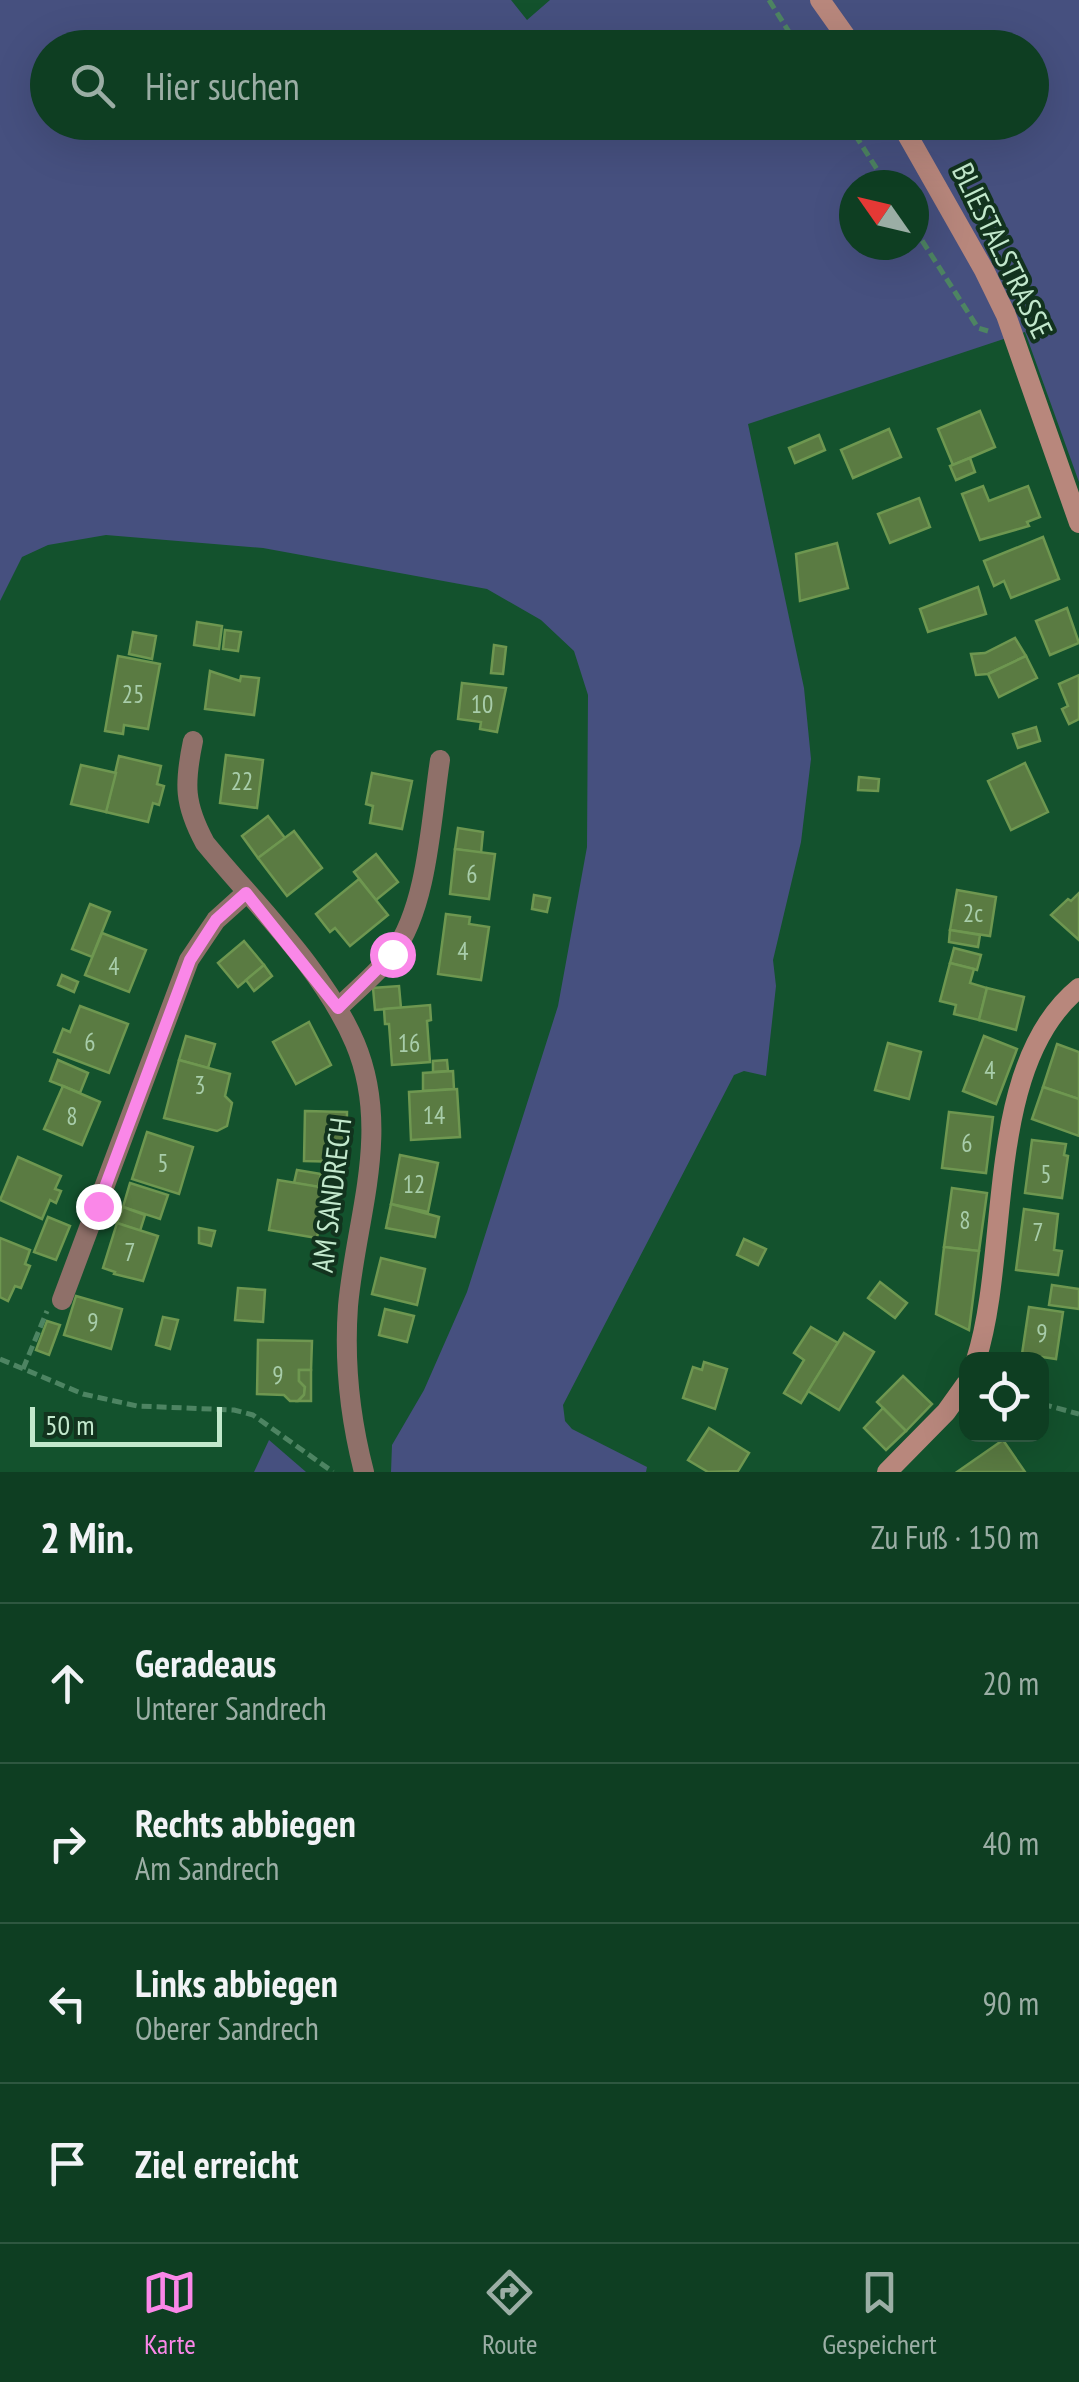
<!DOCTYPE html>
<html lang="de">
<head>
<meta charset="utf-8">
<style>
  body { margin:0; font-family:"PT Sans Narrow",sans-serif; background:#17452a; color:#f1f3f6 }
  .controls { position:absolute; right:30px; bottom:30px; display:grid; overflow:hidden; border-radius:20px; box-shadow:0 10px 40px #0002 }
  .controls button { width:90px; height:90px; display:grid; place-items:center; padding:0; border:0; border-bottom:2px solid #2e5740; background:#0e3e22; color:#f1f3f6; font:50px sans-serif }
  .compass { position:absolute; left:839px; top:170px; width:90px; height:90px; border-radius:50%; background:#0e3e22; box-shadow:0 10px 40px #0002; rotate:304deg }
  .scale { position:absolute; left:30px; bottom:25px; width:192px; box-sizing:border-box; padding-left:10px; border:5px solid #c2e8cc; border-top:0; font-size:28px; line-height:35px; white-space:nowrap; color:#c2e8cc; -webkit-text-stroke:8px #12331e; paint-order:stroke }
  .stop { position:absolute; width:30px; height:30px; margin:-22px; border:8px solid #fa87e8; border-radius:50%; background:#fff }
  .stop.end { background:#fa87e8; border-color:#fff; box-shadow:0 2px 10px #0008 }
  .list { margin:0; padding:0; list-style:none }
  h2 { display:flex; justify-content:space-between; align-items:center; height:130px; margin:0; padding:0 40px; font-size:42px }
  h2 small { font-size:32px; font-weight:400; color:#9baea5 }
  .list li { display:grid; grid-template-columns:65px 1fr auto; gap:30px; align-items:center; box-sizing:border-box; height:160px; padding:0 40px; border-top:2px solid #2e5740 }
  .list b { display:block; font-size:38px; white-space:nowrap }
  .list p { margin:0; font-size:32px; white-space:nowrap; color:#9baea5 }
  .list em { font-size:32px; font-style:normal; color:#9baea5 }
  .icon { flex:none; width:55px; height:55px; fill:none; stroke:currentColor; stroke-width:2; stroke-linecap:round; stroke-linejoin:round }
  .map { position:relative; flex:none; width:1079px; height:1472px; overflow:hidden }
  .search { position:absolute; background:#0e3e22; box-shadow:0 10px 40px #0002; left:30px; right:30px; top:30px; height:110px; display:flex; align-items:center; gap:25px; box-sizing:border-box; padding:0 35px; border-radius:55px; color:#9baea5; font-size:38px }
  .sheet { height:770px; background:#0e3e22 }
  nav { display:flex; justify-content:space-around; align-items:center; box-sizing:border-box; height:140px; border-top:2px solid #2e5740; background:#0e3e22; font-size:28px; color:#9baea5 }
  nav a { display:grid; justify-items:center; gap:5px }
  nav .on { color:#fa87e8 }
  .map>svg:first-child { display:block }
  .green { fill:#46507f; fill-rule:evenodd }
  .building { fill:#5a7b42; stroke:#6e9750; stroke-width:2.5 }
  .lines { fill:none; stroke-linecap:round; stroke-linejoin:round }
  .path { stroke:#4d8462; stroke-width:5; stroke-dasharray:10 5; stroke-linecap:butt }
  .street { stroke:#8f7069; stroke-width:20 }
  .secondary { stroke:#b8877c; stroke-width:20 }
  .route { stroke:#fa87e8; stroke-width:12 }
  .labels { text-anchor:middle; stroke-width:8; stroke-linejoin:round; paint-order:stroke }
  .number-label { font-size:25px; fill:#a8cdaa }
  .street-label { font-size:30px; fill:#c2e8cc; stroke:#12331e }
</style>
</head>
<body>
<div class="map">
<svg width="1079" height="1472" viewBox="0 0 1079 1472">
  <rect width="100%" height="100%" fill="#13522d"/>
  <g class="green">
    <path d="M0,0H511L527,20L550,0H1079V482L1025,332L748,424L804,688L811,759L801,842L773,960L776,986L766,1076L744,1071L734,1075L563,1405L565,1421L572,1429L647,1467L646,1472H391L392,1445L424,1390L467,1292L558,1006L587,847L588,695L574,651L541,620L487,589L263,548L106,535L48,545L22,557L0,601ZM48,48H1032V122H48ZM854,185H914V245H854Z"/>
    <polygon points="269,1440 306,1472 254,1472"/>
  </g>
  <g class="building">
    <polygon points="980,411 995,447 953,465 938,429"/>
    <polygon points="889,429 901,457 853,478 841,450"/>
    <polygon points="819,435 825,450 795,463 789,448"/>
    <polygon points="970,458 975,472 956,480 950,466"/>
    <polygon points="983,486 989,501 1028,486 1040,517 1027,522 1029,526 980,540 962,494"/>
    <polygon points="919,498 930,527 890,543 878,514"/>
    <polygon points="1043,537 1059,579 1011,598 1004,581 994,586 984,561"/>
    <polygon points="837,543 848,588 800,601 796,554"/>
    <polygon points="978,587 986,614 928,632 920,609"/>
    <polygon points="1067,608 1079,643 1050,655 1036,621"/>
    <polygon points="197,622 222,626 219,649 194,645"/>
    <polygon points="225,630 241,632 238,651 223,649"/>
    <polygon points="133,632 156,636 152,659 129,654"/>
    <polygon points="1015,638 1026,656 988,674 976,675 971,654 985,653"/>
    <polygon points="494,645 506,647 503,674 491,673"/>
    <polygon points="118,656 160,664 148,729 124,725 123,734 105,731"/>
    <polygon points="1026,656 1037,678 999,697 988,674"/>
    <polygon points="210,671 240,681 241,676 259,678 254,715 205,709"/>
    <polygon points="1079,675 1079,719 1069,724 1062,709 1068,706 1059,684"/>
    <polygon points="462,683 506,688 497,732 480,729 481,722 458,719"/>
    <polygon points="1036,727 1040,741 1018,748 1013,734"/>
    <polygon points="226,755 263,760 257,808 220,803"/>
    <polygon points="119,756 161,766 157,784 164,786 159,805 153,803 148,822 106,812"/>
    <polygon points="1025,763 1048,812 1011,830 988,781"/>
    <polygon points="81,765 116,773 106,812 71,804"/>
    <polygon points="372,773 412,781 402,829 370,823 373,806 366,804"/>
    <polygon points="859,777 879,779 878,791 858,790"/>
    <polygon points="268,816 285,838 258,858 242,836"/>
    <polygon points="458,828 483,832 481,853 455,849"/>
    <polygon points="294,831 322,868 287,896 258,858"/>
    <polygon points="455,849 495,854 489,899 450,894"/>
    <polygon points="376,854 398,882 376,900 354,872"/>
    <polygon points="359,879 388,915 350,946 335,928 330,932 316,914"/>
    <polygon points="957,890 996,897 990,936 950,930"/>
    <polygon points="1079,893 1079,940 1051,915 1068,899 1071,901"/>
    <polygon points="534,895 550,898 547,912 532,909"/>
    <polygon points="90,904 110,912 92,957 72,949"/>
    <polygon points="446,914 470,917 469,924 489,927 481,980 438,974"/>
    <polygon points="950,930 980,935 978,947 949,942"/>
    <polygon points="102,933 146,950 129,992 85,975"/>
    <polygon points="244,941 264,965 238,987 218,963"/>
    <polygon points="954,948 981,955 977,970 950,963"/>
    <polygon points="950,963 974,969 970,983 987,988 979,1020 954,1014 956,1005 940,1001"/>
    <polygon points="264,965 272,976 254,991 246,980"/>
    <polygon points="62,975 78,982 74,992 58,985"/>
    <polygon points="399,986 401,1008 375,1010 373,988"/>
    <polygon points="987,988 1024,997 1016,1030 979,1020"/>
    <polygon points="430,1005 431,1020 427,1021 430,1062 392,1065 389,1024 385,1024 384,1009"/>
    <polygon points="80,1006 128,1024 109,1073 54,1052 63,1029 70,1032"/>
    <polygon points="309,1022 331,1065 296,1084 273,1042"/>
    <polygon points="186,1036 215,1044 208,1068 179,1060"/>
    <polygon points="984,1036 1017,1049 996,1104 963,1091"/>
    <polygon points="888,1043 921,1052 909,1099 875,1090"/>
    <polygon points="1057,1044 1079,1052 1079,1099 1043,1087"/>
    <polygon points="58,1060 88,1073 80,1093 50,1081"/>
    <polygon points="179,1060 230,1074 225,1096 232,1103 227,1126 217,1131 164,1118"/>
    <polygon points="447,1060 448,1071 433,1072 433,1061"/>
    <polygon points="453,1071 454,1089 423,1091 423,1073"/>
    <polygon points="63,1086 100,1102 82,1145 44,1129"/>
    <polygon points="1043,1087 1079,1099 1079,1136 1032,1119"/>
    <polygon points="457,1089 460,1137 411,1140 409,1092"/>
    <polygon points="305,1111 347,1112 346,1162 304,1161"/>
    <polygon points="949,1112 993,1117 986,1173 942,1168"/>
    <polygon points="147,1132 193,1147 179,1194 132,1179"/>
    <polygon points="1032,1140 1066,1144 1064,1155 1068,1156 1062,1198 1025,1193"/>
    <polygon points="400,1155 438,1163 428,1212 391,1204"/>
    <polygon points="18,1157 61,1176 55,1189 61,1191 56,1203 50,1200 42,1219 0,1200"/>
    <polygon points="297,1170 321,1174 318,1187 294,1183"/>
    <polygon points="278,1180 326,1188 317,1238 269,1230"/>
    <polygon points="130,1183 168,1195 160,1219 123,1207"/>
    <polygon points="952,1188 987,1193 979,1251 944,1247"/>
    <polygon points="391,1204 439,1217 435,1237 386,1228"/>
    <polygon points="123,1207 145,1215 140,1231 117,1223"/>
    <polygon points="1024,1209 1058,1214 1054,1250 1062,1251 1058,1275 1016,1270"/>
    <polygon points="48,1217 70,1226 56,1260 34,1252"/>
    <polygon points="117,1223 158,1236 143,1281 114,1274 115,1272 103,1268"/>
    <polygon points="199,1228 215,1231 211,1246 199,1243"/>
    <polygon points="0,1238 30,1250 25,1264 30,1266 21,1288 15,1286 8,1301 0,1297"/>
    <polygon points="744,1239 766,1249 758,1265 737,1255"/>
    <polygon points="944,1247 979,1251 969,1330 936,1314"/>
    <polygon points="381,1258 425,1269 417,1305 372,1294"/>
    <polygon points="880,1282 907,1303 895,1318 868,1298"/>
    <polygon points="1052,1285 1079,1289 1079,1309 1049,1305"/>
    <polygon points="238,1288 265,1290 263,1322 235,1320"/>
    <polygon points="76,1296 122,1309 111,1349 64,1335"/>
    <polygon points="1029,1307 1063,1312 1056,1359 1022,1354"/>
    <polygon points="385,1309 414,1316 407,1342 379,1335"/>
    <polygon points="163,1317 178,1320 170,1349 156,1345"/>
    <polygon points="47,1321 60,1325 49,1355 36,1350"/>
    <polygon points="811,1327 838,1343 801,1403 784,1393 804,1360 794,1353"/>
    <polygon points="844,1333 874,1352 839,1410 808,1391"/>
    <polygon points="258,1340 312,1341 311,1370 299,1370 299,1381 305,1387 304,1395 298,1401 290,1401 284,1395 257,1394"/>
    <polygon points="704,1362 727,1369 715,1409 683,1398 693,1367 702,1370"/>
    <polygon points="299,1370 311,1370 311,1401 298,1401 304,1395 305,1387 299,1381"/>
    <polygon points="903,1376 932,1404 906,1431 877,1402"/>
    <polygon points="883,1408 906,1431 886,1450 864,1428"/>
    <polygon points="709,1428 749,1453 738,1471 708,1472 688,1460"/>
    <polygon points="1003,1440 1025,1472 957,1472"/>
  </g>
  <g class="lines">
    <g class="path">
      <polyline points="769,0 799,48"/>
      <polyline points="847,122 887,185"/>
      <polyline points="914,228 978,328 988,331"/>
      <polyline points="0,1359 83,1394 137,1406 234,1410 253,1415 333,1472"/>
      <polyline points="23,1369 47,1311"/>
      <polyline points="1042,1404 1079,1414"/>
    </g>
    <g class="street">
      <path d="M193,741C184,784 184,804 205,843C255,904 324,970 355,1043C392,1131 356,1217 348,1306C344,1362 350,1418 364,1472"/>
      <path d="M338,1008C356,990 378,973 393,953C428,906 431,818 440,760"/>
      <polyline points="62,1300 189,960 216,920 246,893"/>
    </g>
    <g class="secondary">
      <polyline points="820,0 854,48"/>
      <polyline points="900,122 984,270 1006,315 1079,523"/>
      <path d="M976,1360C1011,1251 983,1066 1079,988"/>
      <polyline points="887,1472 946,1412 966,1384"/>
    </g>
  </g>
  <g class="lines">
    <polyline class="route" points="98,1206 190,960 216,920 246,893 338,1008 392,954"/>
  </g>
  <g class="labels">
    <g class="number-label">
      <text x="133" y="703">25</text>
      <text x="482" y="713">10</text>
      <text x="242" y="790">22</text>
      <text x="472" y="883">6</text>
      <text x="973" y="922">2c</text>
      <text x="463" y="960">4</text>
      <text x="114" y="975">4</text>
      <text x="90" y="1051">6</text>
      <text x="409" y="1052">16</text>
      <text x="990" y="1079">4</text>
      <text x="200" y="1094">3</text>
      <text x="434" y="1124">14</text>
      <text x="72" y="1125">8</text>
      <text x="967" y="1152">6</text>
      <text x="163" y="1172">5</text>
      <text x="1046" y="1183">5</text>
      <text x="414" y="1193">12</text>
      <text x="965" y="1229">8</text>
      <text x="1038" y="1241">7</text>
      <text x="130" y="1261">7</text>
      <text x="93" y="1331">9</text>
      <text x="1042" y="1342">9</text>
      <text x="278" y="1384">9</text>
    </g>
    <g class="street-label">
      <text transform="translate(1002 251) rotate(64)" y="10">BLIESTALSTRASSE</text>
      <text transform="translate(332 1195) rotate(-83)" y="10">AM SANDRECH</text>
    </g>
  </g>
</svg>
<div class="controls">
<button><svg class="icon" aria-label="locate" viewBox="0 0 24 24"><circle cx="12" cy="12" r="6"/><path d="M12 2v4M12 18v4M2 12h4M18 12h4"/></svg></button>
</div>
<svg class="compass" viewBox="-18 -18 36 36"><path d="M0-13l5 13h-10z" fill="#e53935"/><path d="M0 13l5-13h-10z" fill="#9baea5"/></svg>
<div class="scale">50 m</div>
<div class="stop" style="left:392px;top:954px"></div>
<div class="stop end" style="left:98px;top:1206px"></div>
<div class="search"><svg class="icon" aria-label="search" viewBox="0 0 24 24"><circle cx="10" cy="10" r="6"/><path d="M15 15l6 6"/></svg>Hier suchen</div>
</div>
<section class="sheet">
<h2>2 Min.<small>Zu Fuß · 150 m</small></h2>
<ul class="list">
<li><svg class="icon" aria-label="ahead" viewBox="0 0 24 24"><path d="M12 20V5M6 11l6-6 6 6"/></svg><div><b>Geradeaus</b><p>Unterer Sandrech</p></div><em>20 m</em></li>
<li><svg class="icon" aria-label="right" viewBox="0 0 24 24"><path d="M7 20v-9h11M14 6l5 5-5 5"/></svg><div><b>Rechts abbiegen</b><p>Am Sandrech</p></div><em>40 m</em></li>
<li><svg class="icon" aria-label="left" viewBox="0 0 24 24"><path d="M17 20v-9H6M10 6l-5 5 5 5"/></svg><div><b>Links abbiegen</b><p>Oberer Sandrech</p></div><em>90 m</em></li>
<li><svg class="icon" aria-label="arrive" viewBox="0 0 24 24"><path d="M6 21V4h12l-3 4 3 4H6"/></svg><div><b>Ziel erreicht</b></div></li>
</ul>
</section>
<nav>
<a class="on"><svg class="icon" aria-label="map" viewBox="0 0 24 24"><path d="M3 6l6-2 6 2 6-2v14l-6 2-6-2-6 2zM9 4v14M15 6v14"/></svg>Karte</a>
<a><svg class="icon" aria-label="directions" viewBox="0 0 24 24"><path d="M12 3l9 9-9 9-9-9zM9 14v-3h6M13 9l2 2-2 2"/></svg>Route</a>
<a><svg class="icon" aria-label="saved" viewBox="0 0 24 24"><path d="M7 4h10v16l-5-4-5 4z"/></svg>Gespeichert</a>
</nav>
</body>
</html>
